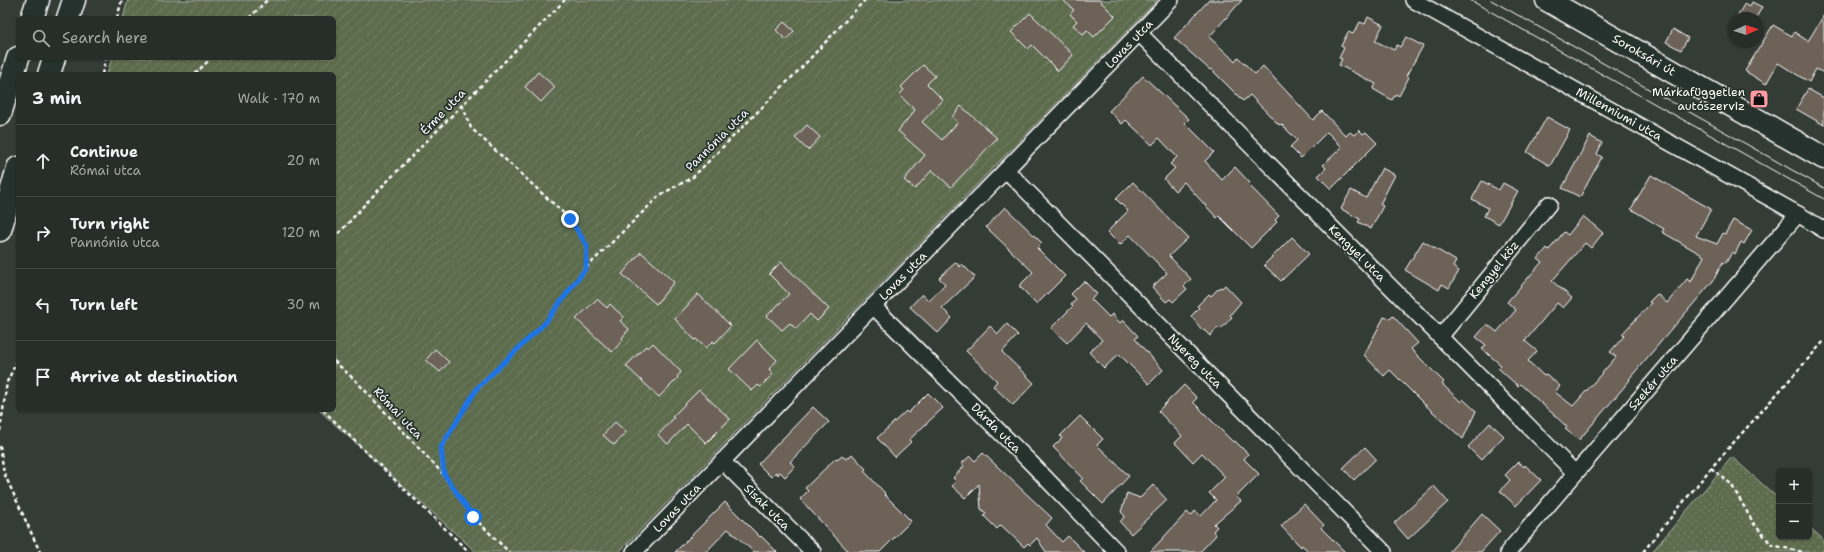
<!DOCTYPE html>
<html lang="en">
<head>
<meta charset="utf-8">
<style>
  body { margin:0; font-family:"Shantell Sans",sans-serif; background:#333934; color:#f1f3f6 }
  .controls { position:absolute; right:12px; bottom:12px; display:grid; overflow:hidden; border-radius:6px; box-shadow:0 1px 3px #0004 }
  .controls button { width:36px; height:36px; display:grid; place-items:center; padding:0; border:0; border-bottom:1px solid #434945; background:#272d28; color:#f1f3f6; font:20px sans-serif }
  .compass { position:absolute; left:1728px; top:12px; width:36px; height:36px; border-radius:50%; background:#272d28; box-shadow:0 1px 3px #0004; rotate:87deg }
  .stop { position:absolute; width:12px; height:12px; margin:-9px; border:3px solid #1a73e8; border-radius:50%; background:#fff }
  .stop.end { background:#1a73e8; border-color:#fff; box-shadow:0 1px 4px #0008 }
  .list { margin:0; padding:0; list-style:none }
  h2 { display:flex; justify-content:space-between; align-items:center; height:52px; margin:0; padding:0 16px; font-size:17px }
  h2 small { font-size:13px; font-weight:400; color:#a4a8a8 }
  .list li { display:grid; grid-template-columns:26px 1fr auto; gap:12px; align-items:center; box-sizing:border-box; height:72px; padding:0 16px; border-top:1px solid #434945 }
  .list b { display:block; font-size:15px; white-space:nowrap }
  .list p { margin:0; font-size:13px; white-space:nowrap; color:#a4a8a8 }
  .list em { font-size:13px; font-style:normal; color:#a4a8a8 }
  .icon { flex:none; width:22px; height:22px; fill:none; stroke:currentColor; stroke-width:2; stroke-linecap:round; stroke-linejoin:round }
  .map { position:relative; flex:none; width:1824px; height:552px; overflow:hidden }
  .search { position:absolute; background:#272d28; box-shadow:0 1px 3px #0004; left:16px; top:16px; width:320px; height:44px; display:flex; align-items:center; gap:10px; box-sizing:border-box; padding:0 14px; border-radius:6px; color:#a4a8a8; font-size:15px }
  .panel { position:absolute; background:#272d28; box-shadow:0 1px 3px #0004; left:16px; top:72px; width:320px; height:340px; border-radius:6px }
  .map>svg:first-child { display:block }
  .park { fill:url(#park-dots); stroke:#aeb6a6 }
  .garden { fill:url(#garden-furrows); stroke:#aeb6a6 }
  .building { fill:#6d6259; stroke:#fff }
  .lines { fill:none; stroke-linecap:round; stroke-linejoin:round }
  .street-casing { stroke:#fff; stroke-width:18 }
  .primary-casing { stroke:#fff; stroke-width:25 }
  .highway-casing { stroke:#fff; stroke-width:25 }
  .path { stroke:#fff; stroke-width:2.5; stroke-dasharray:4 3; stroke-linecap:butt }
  .street { stroke:#26332d; stroke-width:15 }
  .primary { stroke:#26332d; stroke-width:22 }
  .highway { stroke:#26332d; stroke-width:22 }
  .tram { stroke:#fff; stroke-width:1 }
  .route { stroke:#1a73e8; stroke-width:5 }
  .labels { text-anchor:middle; stroke-width:3.5; stroke-linejoin:round; paint-order:stroke }
  .street-label { font-size:12px; fill:#fff; stroke:#26332d }
  .poi-label { font-size:12px; fill:#fff; stroke:#26332d; text-anchor:end }
</style>
</head>
<body>
<div class="map">
<svg width="1824" height="552" viewBox="0 0 1824 552">
  <defs>
    <pattern id="park-dots" width="8" height="8" patternUnits="userSpaceOnUse"><rect width="8" height="8" fill="#5c6c4e"/><path d="M2 2h.1M6 6h.1" fill="none" stroke="#748269" stroke-width="1.8" stroke-linecap="round"/></pattern>
    <pattern id="garden-furrows" width="10" height="10" patternUnits="userSpaceOnUse"><rect width="10" height="10" fill="#5c6c4e"/><path d="M-1 1l2-2M0 10L10 0M9 11l2-2" fill="none" stroke="#748269"/></pattern>
  </defs>
  <rect width="100%" height="100%" fill="#343c36"/>
  <filter id="ink" filterUnits="userSpaceOnUse"><feTurbulence type="fractalNoise" baseFrequency=".025" numOctaves="2"/><feDisplacementMap in="SourceGraphic" scale="8" xChannelSelector="R" yChannelSelector="G"/><feConvolveMatrix kernelMatrix="1 2 1 2 8 2 1 2 1" color-interpolation-filters="sRGB"/></filter>
  <g filter="url(#ink)">
    <polygon class="park" points="1732,457 1779,499 1779,537 1809,537 1809,527 1824,540 1824,552 1652,552"/>
    <polygon class="garden" points="128,0 1157,0 619,552 476,552 319,410 334,410 334,74 107,74 112,58 334,58 334,18 123,18"/>
    <g class="building">
      <polygon points="1063,0 1099,0 1115,16 1094,37 1087,30 1083,34 1073,25 1077,21 1070,14 1074,10"/>
      <polygon points="1209,0 1242,0 1209,37 1235,61 1238,57 1255,74 1263,66 1313,120 1322,111 1346,136 1350,132 1354,135 1359,130 1363,134 1366,132 1377,143 1331,189 1318,176 1326,168 1323,165 1342,147 1327,132 1301,158 1290,147 1297,140 1281,124 1279,125 1250,95 1243,101 1211,69 1210,70 1174,38"/>
      <polygon points="1752,2 1762,7 1756,18 1736,18 1745,3 1750,6"/>
      <polygon points="1030,13 1073,55 1058,71 1032,45 1028,49 1011,32"/>
      <polygon points="1824,15 1824,73 1816,69 1809,82 1778,63 1766,84 1745,71 1773,25 1792,36 1794,32 1808,41"/>
      <polygon points="1368,17 1383,25 1375,41 1394,50 1397,45 1400,47 1406,37 1423,46 1406,76 1409,77 1399,96 1396,94 1392,100 1373,89 1376,84 1339,65 1342,59 1339,58 1344,48 1341,46 1348,32 1353,34 1360,22 1365,24"/>
      <polygon points="784,22 794,31 786,40 776,30"/>
      <polygon points="1673,29 1688,38 1681,50 1666,42"/>
      <polygon points="923,65 935,76 927,84 943,100 922,122 942,140 958,122 952,117 961,106 997,138 951,187 932,170 915,189 904,180 925,155 898,131 915,110 899,95 904,90 901,87"/>
      <polygon points="538,72 555,87 541,102 525,87"/>
      <polygon points="1143,76 1189,119 1185,123 1214,152 1205,161 1222,180 1235,167 1250,183 1248,184 1279,216 1275,220 1277,222 1251,248 1219,216 1217,218 1184,182 1175,191 1164,179 1175,168 1170,164 1177,157 1159,138 1152,145 1126,120 1122,124 1109,111"/>
      <polygon points="1808,89 1824,98 1824,125 1796,109"/>
      <polygon points="1547,117 1570,130 1550,166 1527,152"/>
      <polygon points="807,125 820,137 808,150 795,138"/>
      <polygon points="1590,136 1602,143 1597,154 1602,157 1580,197 1562,188"/>
      <polygon points="1382,168 1395,175 1380,204 1383,206 1371,229 1358,222 1360,219 1341,209 1351,190 1366,198"/>
      <polygon points="1651,175 1711,209 1696,236 1717,244 1723,233 1725,234 1733,220 1752,230 1744,244 1741,242 1735,254 1732,252 1726,263 1723,262 1713,281 1629,379 1630,380 1579,440 1565,429 1567,427 1551,412 1520,384 1518,386 1498,368 1501,365 1482,349 1486,345 1476,337 1487,324 1497,332 1516,310 1507,302 1542,262 1538,259 1547,248 1549,250 1564,232 1568,235 1583,216 1603,233 1591,248 1585,243 1552,281 1572,298 1563,308 1557,303 1525,341 1537,351 1528,361 1544,376 1546,374 1560,386 1555,392 1573,406 1616,357 1610,352 1624,336 1622,334 1651,303 1649,302 1657,294 1667,303 1687,279 1691,282 1704,256 1662,232 1664,229 1631,209"/>
      <polygon points="1482,181 1499,190 1503,183 1518,191 1499,224 1484,216 1488,208 1472,199"/>
      <polygon points="1133,182 1188,238 1169,256 1191,279 1184,286 1187,289 1173,302 1170,299 1166,302 1152,287 1167,273 1130,235 1120,245 1107,232 1128,211 1116,199"/>
      <polygon points="1005,207 1042,243 1037,248 1065,276 1037,304 1019,286 1033,272 986,227"/>
      <polygon points="1292,237 1309,254 1281,281 1264,265"/>
      <polygon points="1423,241 1456,261 1453,267 1459,271 1449,288 1442,284 1439,290 1405,270"/>
      <polygon points="641,252 674,282 656,304 622,274"/>
      <polygon points="781,262 829,309 817,321 810,314 796,329 790,323 782,330 767,316 789,294 769,274"/>
      <polygon points="956,262 960,267 962,264 975,277 942,308 952,318 938,333 910,307 922,294 929,301 945,284 939,278"/>
      <polygon points="1084,281 1097,294 1091,299 1109,317 1112,314 1120,323 1123,320 1138,336 1135,339 1163,370 1149,384 1119,354 1104,368 1089,352 1102,340 1086,323 1067,343 1051,328 1073,306 1071,305 1076,299 1071,294"/>
      <polygon points="1225,285 1241,302 1230,315 1232,317 1221,329 1218,327 1210,336 1203,329 1202,330 1191,316 1199,308 1197,306 1209,294 1211,296 1220,287 1222,288"/>
      <polygon points="698,294 731,326 715,343 713,341 706,348 696,339 695,340 675,319"/>
      <polygon points="597,299 607,308 610,304 616,310 624,317 620,321 629,329 622,338 623,340 612,352 576,319"/>
      <polygon points="1393,316 1418,343 1411,349 1444,382 1442,384 1461,402 1463,399 1476,411 1463,439 1423,403 1390,370 1384,376 1364,355 1384,317 1390,319"/>
      <polygon points="1007,324 1018,335 1002,352 1034,383 1013,405 993,386 997,381 966,351 990,326 998,334"/>
      <polygon points="757,340 777,360 769,369 773,374 760,387 758,385 752,391 729,369"/>
      <polygon points="653,343 681,372 677,377 678,378 659,397 626,366 646,346 648,348"/>
      <polygon points="435,349 449,362 440,372 426,360"/>
      <polygon points="1184,385 1197,398 1193,402 1233,442 1235,441 1248,454 1244,459 1259,474 1236,497 1241,501 1214,524 1217,527 1213,531 1216,535 1200,552 1150,552 1187,512 1191,516 1195,511 1201,516 1216,500 1209,493 1225,477 1202,453 1193,462 1175,443 1182,436 1158,411"/>
      <polygon points="699,390 730,419 706,443 687,424 668,444 658,435 674,418 672,417"/>
      <polygon points="928,393 943,408 909,440 911,442 895,457 877,438 906,411 908,413"/>
      <polygon points="813,407 829,422 790,462 795,466 785,477 780,472 778,475 776,472 771,477 758,464"/>
      <polygon points="1080,416 1103,439 1097,445 1129,476 1103,504 1080,481 1083,478 1053,447 1062,438 1060,436"/>
      <polygon points="615,422 626,432 614,445 603,435"/>
      <polygon points="1490,423 1504,436 1481,460 1468,447"/>
      <polygon points="1365,447 1376,459 1354,480 1343,468"/>
      <polygon points="983,453 1052,518 1046,525 1062,542 1068,536 1084,552 1046,552 1037,538 1030,545 1028,543 1024,547 1001,525 997,529 984,516 986,513 981,509 979,484 965,498 952,486 956,481 953,478 964,466 961,464 970,456 975,461"/>
      <polygon points="852,454 866,469 864,471 885,493 884,494 911,521 880,552 849,552 800,499 808,491 805,488 836,458 837,459 841,456 847,459"/>
      <polygon points="1518,462 1524,467 1525,465 1541,480 1516,506 1500,491 1510,480 1505,475"/>
      <polygon points="1153,485 1167,500 1131,534 1120,522 1125,516 1121,512 1127,493 1140,498"/>
      <polygon points="1434,486 1448,502 1408,539 1394,523"/>
      <polygon points="725,502 760,537 761,536 777,552 754,552 728,529 706,552 675,552"/>
      <polygon points="1304,504 1324,525 1321,528 1345,552 1309,552 1302,545 1301,547 1281,526"/>
      <polygon points="1482,514 1500,531 1481,552 1449,552"/>
    </g>
    <g class="lines">
      <defs>
        <g id="street">
          <polyline points="1413,0 1798,214 1824,230"/>
          <polyline points="1139,33 1575,473"/>
          <polyline points="1006,170 1384,552"/>
          <polyline points="873,306 1032,464 1117,552"/>
          <polyline points="1440,337 1549,204"/>
          <polyline points="722,461 813,552"/>
          <polyline points="634,552 1171,0"/>
          <polyline points="1508,552 1798,214"/>
        </g>
        <polyline id="primary" points="1547,0 1824,158"/>
        <g id="highway">
          <polyline points="32,18 38,0"/>
          <polyline points="68,18 74,0"/>
          <polyline points="49,74 54,58"/>
          <polyline points="0,114 18,58"/>
          <polyline points="0,230 18,168"/>
        </g>
      </defs>
      <use href="#street" class="street-casing"/>
      <use href="#primary" class="primary-casing"/>
      <use href="#highway" class="highway-casing"/>
      <g class="path">
        <polyline points="117,18 122,0"/>
        <polyline points="249,18 267,0"/>
        <polyline points="102,74 106,58"/>
        <polyline points="195,74 211,58"/>
        <polyline points="462,105 471,128 570,219 587,246 586,268"/>
        <polyline points="334,239 366,203 565,0"/>
        <polyline points="334,361 357,382 443,474 473,517 509,552"/>
        <polyline points="323,410 469,552"/>
        <polyline points="0,431 7,382 18,359"/>
        <polyline points="0,446 4,473 40,552"/>
        <polyline points="1711,468 1731,484 1754,524 1772,545 1803,552"/>
        <polyline points="443,474 441,447 478,387 545,323 586,268 660,195 693,177 802,67 865,0"/>
        <polyline points="1643,552 1711,468 1824,341"/>
      </g>
      <use href="#street" class="street"/>
      <use href="#primary" class="primary"/>
      <use href="#highway" class="highway"/>
      <g class="tram">
        <polyline points="1470,0 1824,199"/>
        <polyline points="1491,0 1824,188"/>
      </g>
    </g>
  </g>
  <g class="lines" filter="url(#ink)">
    <polyline class="route" points="473,517 444,474 441,447 478,387 545,323 586,268 587,246 570,219"/>
  </g>
  <defs>
    <symbol id="shop-square" viewBox="-11 -11 22 22"><rect x="-9" y="-9" width="18" height="18" rx="4" fill="#ff9aa2" stroke="#26332d"/><path d="M-5-2.5h2.3a2.7 3.5 0 0 1 5.4 0H5L5.5 6h-11ZM-1.5-2.5h3a1.5 2.3 0 0 0-3 0Z" fill="#111"/></symbol>
  </defs>
  <g fill-rule="evenodd">
    <use href="#shop-square" x="1748" y="88" width="22" height="22"/>
  </g>
  <g class="labels">
    <g class="street-label">
      <text transform="translate(1129 44) rotate(-46)" y="4">Lovas utca</text>
      <text transform="translate(1644 55) rotate(30)" y="4">Soroksári út</text>
      <text transform="translate(443 112) rotate(-46)" y="4">Érme utca</text>
      <text transform="translate(1619 114) rotate(29)" y="4">Millenniumi utca</text>
      <text transform="translate(717 140) rotate(-45)" y="4">Pannónia utca</text>
      <text transform="translate(1357 253) rotate(45)" y="4">Kengyel utca</text>
      <text transform="translate(1494 270) rotate(-51)" y="4">Kengyel köz</text>
      <text transform="translate(903 276) rotate(-46)" y="4">Lovas utca</text>
      <text transform="translate(1195 361) rotate(45)" y="4">Nyereg utca</text>
      <text transform="translate(1653 383) rotate(-49)" y="4">Szekér utca</text>
      <text transform="translate(398 413) rotate(47)" y="4">Római utca</text>
      <text transform="translate(996 428) rotate(45)" y="4">Dárda utca</text>
      <text transform="translate(767 507) rotate(45)" y="4">Sisak utca</text>
      <text transform="translate(677 508) rotate(-46)" y="4">Lovas utca</text>
    </g>
    <g class="poi-label">
      <text x="1745" y="96">Márkafüggetlen<tspan x="1745" dy="14">autószerviz</tspan></text>
    </g>
  </g>
</svg>
<div class="controls">
<button>+</button>
<button>−</button>
</div>
<svg class="compass" viewBox="-18 -18 36 36"><path d="M0-13l5 13h-10z" fill="#e53935"/><path d="M0 13l5-13h-10z" fill="#a4a8a8"/></svg>
<div class="stop" style="left:473px;top:517px"></div>
<div class="stop end" style="left:570px;top:219px"></div>
<div class="search"><svg class="icon" aria-label="search" viewBox="0 0 24 24"><circle cx="10" cy="10" r="6"/><path d="M15 15l6 6"/></svg>Search here</div>
<section class="panel">
<h2>3 min<small>Walk · 170 m</small></h2>
<ul class="list">
<li><svg class="icon" aria-label="ahead" viewBox="0 0 24 24"><path d="M12 20V5M6 11l6-6 6 6"/></svg><div><b>Continue</b><p>Római utca</p></div><em>20 m</em></li>
<li><svg class="icon" aria-label="right" viewBox="0 0 24 24"><path d="M7 20v-9h11M14 6l5 5-5 5"/></svg><div><b>Turn right</b><p>Pannónia utca</p></div><em>120 m</em></li>
<li><svg class="icon" aria-label="left" viewBox="0 0 24 24"><path d="M17 20v-9H6M10 6l-5 5 5 5"/></svg><div><b>Turn left</b></div><em>30 m</em></li>
<li><svg class="icon" aria-label="arrive" viewBox="0 0 24 24"><path d="M6 21V4h12l-3 4 3 4H6"/></svg><div><b>Arrive at destination</b></div></li>
</ul>
</section>
</div>
</body>
</html>
